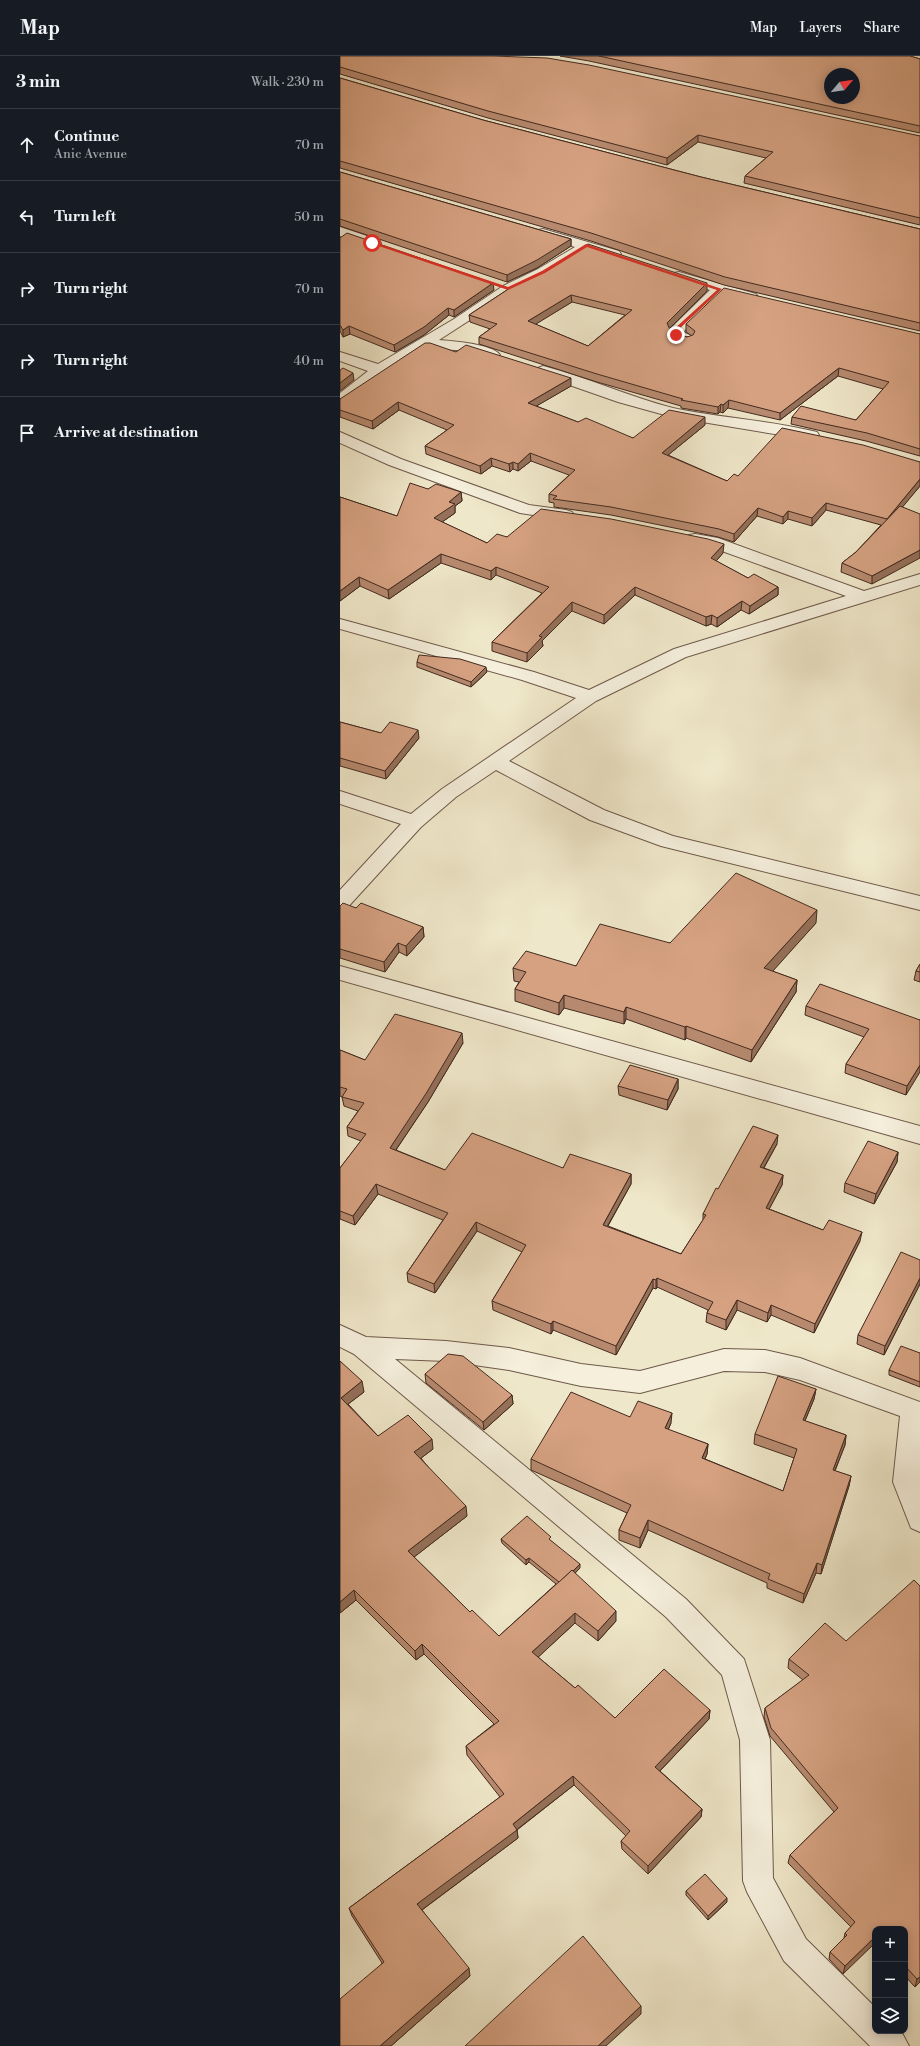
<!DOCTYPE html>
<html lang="en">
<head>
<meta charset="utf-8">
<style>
  body { margin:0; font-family:"Libre Bodoni",serif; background:#20242c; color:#f1f3f6 }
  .controls { position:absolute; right:12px; bottom:12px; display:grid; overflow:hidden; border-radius:8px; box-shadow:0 2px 10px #0003 }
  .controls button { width:36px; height:36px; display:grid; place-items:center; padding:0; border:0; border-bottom:1px solid #363941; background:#171b24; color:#f1f3f6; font:20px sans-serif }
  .compass { position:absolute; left:484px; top:12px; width:36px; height:36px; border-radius:50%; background:#171b24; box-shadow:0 2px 10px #0003; rotate:61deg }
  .stop { position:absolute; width:12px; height:12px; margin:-9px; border:3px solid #d93025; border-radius:50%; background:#fff }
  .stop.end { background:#d93025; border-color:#fff; box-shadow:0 1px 4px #0008 }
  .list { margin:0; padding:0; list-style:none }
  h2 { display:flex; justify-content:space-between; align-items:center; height:52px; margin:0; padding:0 16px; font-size:17px }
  h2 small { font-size:13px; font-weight:400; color:#9ea1a6 }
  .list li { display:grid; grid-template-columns:26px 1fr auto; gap:12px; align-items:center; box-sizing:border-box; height:72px; padding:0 16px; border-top:1px solid #363941 }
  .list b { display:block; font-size:15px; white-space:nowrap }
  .list p { margin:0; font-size:13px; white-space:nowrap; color:#9ea1a6 }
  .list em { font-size:13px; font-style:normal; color:#9ea1a6 }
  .icon { flex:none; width:22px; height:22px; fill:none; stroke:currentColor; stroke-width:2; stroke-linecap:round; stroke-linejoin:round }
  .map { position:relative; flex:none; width:580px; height:1990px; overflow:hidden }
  header { display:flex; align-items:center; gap:24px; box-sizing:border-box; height:56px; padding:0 20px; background:#171b24; border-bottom:1px solid #363941 }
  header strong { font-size:19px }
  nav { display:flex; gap:22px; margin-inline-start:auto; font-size:14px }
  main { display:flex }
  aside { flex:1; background:#171b24 }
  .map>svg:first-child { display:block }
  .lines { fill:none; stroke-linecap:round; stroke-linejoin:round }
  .street-casing { stroke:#6e594a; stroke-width:2 }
  .street { fill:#f5efdc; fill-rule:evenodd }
  .wall { fill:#b78a6f; stroke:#432a1f; fill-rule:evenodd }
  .shaded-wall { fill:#95715a; stroke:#432a1f }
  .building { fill:#d5a181; stroke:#432a1f; fill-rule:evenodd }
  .route { fill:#d93025 }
</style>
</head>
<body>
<header>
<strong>Map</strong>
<nav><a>Map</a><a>Layers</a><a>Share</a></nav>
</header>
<main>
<aside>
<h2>3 min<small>Walk · 230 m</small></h2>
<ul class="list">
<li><svg class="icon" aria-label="ahead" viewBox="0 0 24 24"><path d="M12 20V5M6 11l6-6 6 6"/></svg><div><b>Continue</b><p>Anic Avenue</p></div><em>70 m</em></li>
<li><svg class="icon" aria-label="left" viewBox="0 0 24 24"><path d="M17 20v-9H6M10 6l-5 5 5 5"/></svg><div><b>Turn left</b></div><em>50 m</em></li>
<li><svg class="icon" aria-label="right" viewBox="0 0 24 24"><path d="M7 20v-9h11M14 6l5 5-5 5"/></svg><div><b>Turn right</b></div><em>70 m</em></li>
<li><svg class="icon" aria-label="right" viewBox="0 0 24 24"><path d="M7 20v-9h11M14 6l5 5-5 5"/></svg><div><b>Turn right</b></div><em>40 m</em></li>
<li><svg class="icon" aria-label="arrive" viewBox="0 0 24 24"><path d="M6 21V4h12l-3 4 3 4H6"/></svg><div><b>Arrive at destination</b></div></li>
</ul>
</aside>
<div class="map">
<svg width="580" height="1990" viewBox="0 0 580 1990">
  <rect width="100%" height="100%" fill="#efe7c9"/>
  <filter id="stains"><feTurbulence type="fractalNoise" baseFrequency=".005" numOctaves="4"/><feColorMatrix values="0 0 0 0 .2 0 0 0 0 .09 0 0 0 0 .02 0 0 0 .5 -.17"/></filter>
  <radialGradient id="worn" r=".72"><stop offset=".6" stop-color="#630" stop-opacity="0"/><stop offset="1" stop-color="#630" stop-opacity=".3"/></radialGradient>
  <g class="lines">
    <defs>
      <g id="street">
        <polygon points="0,171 39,184 41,187 39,190 34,191 0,180"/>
        <path d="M203,173L279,195L281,198L279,201L274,202L246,194L208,219L173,236L99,284C112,285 153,288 160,299L158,302L153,303L117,294L84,293L44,317L5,347L0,349V337L28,315L0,305V296L38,308L114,263L163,230L198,213L235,191L198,180L196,177L198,174Z"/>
        <polygon points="339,216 416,238 418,241 416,244 411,245 383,238 343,276 352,280 354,283 352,286 347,287 331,282 328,275 370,234 334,223 332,220 334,217"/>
        <path d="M203,310C247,321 289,341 333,352C380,362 429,364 477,376L479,379L477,382L471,384L332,361L278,346L198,318L195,315L198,312Z"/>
        <polygon points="0,376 61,403 189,449 226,454 232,456 234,459 232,462 226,464 180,457 49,409 0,387"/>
        <polygon points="355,478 378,482 524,535 580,518 580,529 346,601 256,645 169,705 264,754 333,780 580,840 580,854 321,790 250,764 156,714 116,741 81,771 7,852 0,854 0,834 61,768 0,748 0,735 71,758 102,733 236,642 182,624 0,573 0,563 194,616 249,634 334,593 506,540 368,490 349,487 347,483 349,479"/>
        <polygon points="0,910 580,1070 580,1088 0,924"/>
        <polygon points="0,1269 26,1281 106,1285 169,1292 241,1308 300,1315 384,1293 425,1294 460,1302 580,1346 580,1476 571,1472 553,1426 560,1360 460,1324 425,1316 384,1315 300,1337 241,1330 169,1314 106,1305 55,1303 346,1543 404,1603 430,1684 433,1822 466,1883 535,1951 535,1975 561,1975 569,1990 530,1990 524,1984 444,1905 407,1836 403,1825 400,1684 382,1619 326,1561 14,1298 0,1291"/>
      </g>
    </defs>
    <use href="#street" class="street-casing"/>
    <use href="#street" class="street"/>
  </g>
  <g class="wall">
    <polygon points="0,0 580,80 580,169 404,127 405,120 426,102 358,86 327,109 148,62 0,18"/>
    <polygon points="220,0 570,0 580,3 580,77 249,5"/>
    <polygon points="0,22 143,64 361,121 580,173 580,275 384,229 251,185 0,112"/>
    <polygon points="0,116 231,183 231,190 197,212 167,226 0,170"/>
    <polygon points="0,182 154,234 114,261 109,259 84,279 55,296 10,278 3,281 0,275"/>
    <path d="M173,230L367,235L329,272L331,276L347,281L352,280L346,276V268L580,278V400L526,385L451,368L452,361L516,364L543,333L498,320L440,364L388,352L383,357L380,356L378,358L341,352V350L257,326L139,288V281L150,273L130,266L129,259ZM232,246L285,259L248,290L195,268Z"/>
    <polygon points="116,296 231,330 196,350 238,366 293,382 365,369 328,399 387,425 398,420 580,406 580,430 562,451 532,528 501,516 502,507 516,496 541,469 486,454 472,470 448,463 443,468 417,460 394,486 378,481 271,459 214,451 214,447 209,446 209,438 229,419 191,405 178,415 173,413 170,416 152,410 141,418 86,398 85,390 107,374 59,354 33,373 0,361 0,343"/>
    <polygon points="88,433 121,436 122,445 115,450 115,457 102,466 147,487 167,481 383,497 376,505 408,522 438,531 438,539 409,558 401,554 377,571 371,568 366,570 295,539 264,568 232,555 202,585 203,590 187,606 152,595 152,586 202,537 156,519 151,524 101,507 49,543 20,530 0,545 0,441 57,460"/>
    <polygon points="77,606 147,616 131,631 77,611"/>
    <polygon points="0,666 41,677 79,682 46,723 0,710"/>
    <polygon points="0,850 16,852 83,871 84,881 67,900 59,896 45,916 0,902"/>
    <polygon points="476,867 432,915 457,924 456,936 411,1006 346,982 345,984 286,963 284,968 224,952 219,959 175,945 175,933 179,926 174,925 173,912 236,910 330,887"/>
    <polygon points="580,908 580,926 574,924 576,915"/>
    <polygon points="466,950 580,964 566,1039 505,1017 506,1008 524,981 465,959"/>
    <polygon points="123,987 88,1046 56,1094 105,1114 223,1112 291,1118 291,1128 268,1170 341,1198 363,1164 363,1158 378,1133 437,1088 424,1112 443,1119 442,1129 429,1153 483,1174 520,1185 474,1277 431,1259 427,1266 397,1254 386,1274 366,1266 367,1257 368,1254 317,1231 316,1233 313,1232 276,1299 213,1274 211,1278 153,1254 152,1245 182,1196 137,1175 95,1237 68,1226 67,1217 103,1164 38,1138 15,1169 0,1163 0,1112 21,1085 8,1080 7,1071 18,1055 4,1050 2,1041 0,1040 0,994 25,1004"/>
    <polygon points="338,1023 338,1033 327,1054 279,1039 278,1030"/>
    <polygon points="558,1096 557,1106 534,1148 504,1136 505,1127"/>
    <polygon points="580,1204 580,1228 544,1299 517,1288 518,1279"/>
    <polygon points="580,1297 580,1331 549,1319 549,1314"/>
    <polygon points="0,1305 24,1336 8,1348 38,1380 93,1393 81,1402 127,1460 74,1501 130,1556 159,1580 216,1528 189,1506 186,1509 162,1487 161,1483 211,1485 240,1512 235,1517 276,1565 258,1585 235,1567 198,1601 235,1632 275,1662 370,1654 369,1663 320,1715 362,1753 361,1761 308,1818 282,1793 281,1785 286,1780 234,1729 177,1774 178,1782 82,1854 130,1920 51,1990 0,1990 42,1907 12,1860 9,1852 160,1741 127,1699 126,1690 154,1668 84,1598 76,1604 16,1544 0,1557"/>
    <polygon points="85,1318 172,1339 173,1348 144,1374 86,1327"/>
    <polygon points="476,1333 474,1343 465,1365 506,1379 505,1389 495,1415 511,1420 509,1430 481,1518 476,1517 463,1547 427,1532 427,1527 308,1474 300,1492 279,1484 279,1474 287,1457 191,1414 191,1403 290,1361 331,1367 328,1374 368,1388 367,1398 365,1403 443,1435 454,1402 414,1388 415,1378"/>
    <polygon points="485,1567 580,1926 575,1931 565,1920 565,1873 535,1873 503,1918 489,1903 490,1896 504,1882 505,1877 511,1871 448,1807 450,1799 494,1756 430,1680 424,1661 425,1652 463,1624 448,1612 449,1603"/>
    <polygon points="346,1835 387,1846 368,1864 346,1839"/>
  </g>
  <g class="shaded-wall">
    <polygon points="358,79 358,86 327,109 327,102"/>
    <polygon points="231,183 231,190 197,212 167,226 167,219"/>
    <polygon points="153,227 154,234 114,261 114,254"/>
    <polygon points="367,227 367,235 327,275 327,267"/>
    <polygon points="231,239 232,246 188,273 188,265"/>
    <polygon points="108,252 109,259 84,279 55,296 54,289"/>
    <polygon points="9,270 10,278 3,281 3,274"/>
    <polygon points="499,312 498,320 440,364 440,357"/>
    <polygon points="13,317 14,324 0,335 0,327"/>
    <polygon points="231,322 231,330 188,355 188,347"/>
    <polygon points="389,344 388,352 383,357 383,349"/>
    <polygon points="58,346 59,354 33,373 32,365"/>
    <polygon points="381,348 380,356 378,358 378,351"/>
    <polygon points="365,361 365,369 322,404 322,397"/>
    <polygon points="190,397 191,405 178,415 178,408"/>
    <polygon points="151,402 152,410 141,418 140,410"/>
    <polygon points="173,406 173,413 170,416 169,408"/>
    <polygon points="580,423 580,430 546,471 547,463"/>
    <polygon points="121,436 122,445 115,450 115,457 95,471 94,462 109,446"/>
    <polygon points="486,447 486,454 472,470 472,462"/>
    <polygon points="418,452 417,460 394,486 394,478"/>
    <polygon points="448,455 448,463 443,468 443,461"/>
    <polygon points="384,488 383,497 371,511 371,502"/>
    <polygon points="580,494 580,502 532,528 532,520"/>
    <polygon points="101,498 101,507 49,543 48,534"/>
    <polygon points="156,511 156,519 151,524 151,515"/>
    <polygon points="19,521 20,530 0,545 0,535"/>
    <polygon points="295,531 295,539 264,568 264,559"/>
    <polygon points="438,531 438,539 409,558 410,550"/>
    <polygon points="402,545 401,554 377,571 377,562"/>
    <polygon points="232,546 232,555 202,585 203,590 187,606 187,597 199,580"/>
    <polygon points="372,559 371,568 366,570 366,561"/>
    <polygon points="146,611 147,616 131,631 131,626"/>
    <polygon points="78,674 79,682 46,723 45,715"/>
    <polygon points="477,854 476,867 424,925 424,912"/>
    <polygon points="83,871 84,881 67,900 66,890"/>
    <polygon points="58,887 59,896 45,916 44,906"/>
    <polygon points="457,924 456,936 411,1006 412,994"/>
    <polygon points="224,939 224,952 219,959 219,947"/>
    <polygon points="286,951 286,963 284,968 284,956"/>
    <polygon points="346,970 346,982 345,984 345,971"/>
    <polygon points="122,977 123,987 88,1046 51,1101 50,1092"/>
    <polygon points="580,1009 580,1016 566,1039 567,1030"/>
    <polygon points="338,1023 338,1033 327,1054 328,1044"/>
    <polygon points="438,1079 437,1088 419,1120 420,1111"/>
    <polygon points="558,1096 557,1106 534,1148 536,1138"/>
    <polygon points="291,1118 291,1128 263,1178 263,1169"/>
    <polygon points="443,1119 442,1129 425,1161 426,1152"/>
    <polygon points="36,1128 38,1138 15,1169 13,1160"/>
    <polygon points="136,1166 137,1175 95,1237 94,1228"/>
    <polygon points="522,1176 520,1185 474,1277 475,1268"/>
    <polygon points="317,1222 317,1231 316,1233 316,1224"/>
    <polygon points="580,1222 580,1228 544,1299 545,1290"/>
    <polygon points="313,1223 313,1232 276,1299 276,1290"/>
    <polygon points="397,1244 397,1254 386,1274 386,1264"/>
    <polygon points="431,1249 431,1259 427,1266 428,1257"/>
    <polygon points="213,1265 213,1274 211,1278 211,1268"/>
    <polygon points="22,1325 24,1336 3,1352 1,1342"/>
    <polygon points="476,1333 474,1343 461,1374 463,1364"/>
    <polygon points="172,1339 173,1348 144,1374 143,1366"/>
    <polygon points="332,1357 331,1367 324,1383 325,1372"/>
    <polygon points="506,1379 505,1389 491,1424 493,1414"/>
    <polygon points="92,1383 93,1393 76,1406 74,1396"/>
    <polygon points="368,1388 367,1398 361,1412 362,1402"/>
    <polygon points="511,1420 509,1430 481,1518 482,1509"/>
    <polygon points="126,1450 127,1460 69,1505 68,1495"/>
    <polygon points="308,1464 308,1474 300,1492 300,1482"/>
    <polygon points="189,1502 189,1506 186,1509 186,1504"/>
    <polygon points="477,1507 476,1517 463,1547 464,1538"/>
    <polygon points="240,1508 240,1512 221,1532 221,1528"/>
    <polygon points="14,1534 16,1544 0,1557 0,1546"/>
    <polygon points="276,1555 276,1565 258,1585 258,1575"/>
    <polygon points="235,1557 235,1567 193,1606 192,1596"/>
    <polygon points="82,1588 84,1598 76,1604 75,1595"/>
    <polygon points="370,1654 369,1663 315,1720 315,1711"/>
    <polygon points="233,1720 234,1729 175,1775 177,1774 178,1782 79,1856 77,1848 173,1768"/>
    <polygon points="362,1753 361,1761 308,1818 308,1810"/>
    <polygon points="387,1842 387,1846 368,1864 368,1860"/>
    <polygon points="535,1881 535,1887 503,1918 505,1910"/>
    <polygon points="129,1912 130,1920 51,1990 40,1990"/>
    <polygon points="580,1921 580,1926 575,1931 577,1923"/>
    <polygon points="301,1950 301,1958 266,1990 258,1990"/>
  </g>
  <g class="building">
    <polygon points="0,0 153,0 207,2 249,9 580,80 580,162 405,120 433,96 358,79 327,102 148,55 0,11"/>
    <path d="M259,0H570L580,3V70ZM490,18H514V42H490Z"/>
    <polygon points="0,22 143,64 361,121 580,173 580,267 385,221 251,177 0,105"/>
    <polygon points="0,116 231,183 197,204 167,219 0,163"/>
    <polygon points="7,177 153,227 114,254 108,252 84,271 54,289 9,270 3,274 0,269 0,182"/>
    <path d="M248,188L367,227L327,267L331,276L347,281L353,279L355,275L346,268L384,232L580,278V393L527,377L452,361L461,350L516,364L549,326L499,312L440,357L389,344L383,349L381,348L378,351L341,344L343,343L257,318L139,281L157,268L129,259L173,230L208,213ZM231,239L292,254L248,290L188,265Z"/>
    <polygon points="85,287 90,287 116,296 126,289 231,322 188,347 238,366 246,362 293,382 329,354 365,361 322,397 387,425 394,418 398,420 442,372 523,389 580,406 580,423 547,463 486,447 472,462 448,455 443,461 418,452 394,478 379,473 271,451 213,443 217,440 209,438 235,414 190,397 178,408 173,406 169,408 151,402 140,410 85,390 114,369 58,346 32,365 0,354 0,343"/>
    <polygon points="3,312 13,317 0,327 0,314"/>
    <polygon points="70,427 88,433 96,428 121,436 109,446 115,448 94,462 147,487 157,478 167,481 201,453 271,463 368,483 384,488 371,502 408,522 414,518 438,531 410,550 402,545 377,562 372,559 366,561 295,531 264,559 232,546 199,580 202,581 187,597 152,586 209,531 156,511 151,515 101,498 48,534 19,521 0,535 0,441 57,460"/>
    <polygon points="560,450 580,458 580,494 532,520 502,507 516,496"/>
    <polygon points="79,599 120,603 146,611 131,626 77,606"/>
    <polygon points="0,666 41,677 50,666 78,674 45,715 0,702"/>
    <polygon points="396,817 477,854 424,912 457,924 412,994 346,970 345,971 286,951 284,956 224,939 219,947 175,933 186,916 173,912 186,895 236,910 260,868 330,887"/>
    <polygon points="3,847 16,852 21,847 83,871 66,890 58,887 44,906 0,893 0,850"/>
    <polygon points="580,908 580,916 576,915"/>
    <polygon points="480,928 580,964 580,1009 567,1030 506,1008 529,973 466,950"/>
    <polygon points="55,958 122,977 87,1036 50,1092 105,1114 132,1077 223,1112 230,1098 291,1118 263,1169 341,1198 366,1159 363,1158 376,1132 378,1133 413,1070 438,1079 420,1111 443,1119 426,1152 483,1174 489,1164 522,1176 475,1268 431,1249 428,1257 397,1244 386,1264 367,1257 373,1246 317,1222 316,1224 313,1223 276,1290 213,1265 211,1268 152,1245 186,1189 136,1166 94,1228 67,1217 108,1157 36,1128 13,1160 0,1155 0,1112 26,1078 7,1071 24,1047 2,1041 7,1033 0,1031 0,994 25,1004"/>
    <polygon points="290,1009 338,1023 328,1044 278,1030"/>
    <polygon points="528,1085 558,1096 536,1138 505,1127"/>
    <polygon points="561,1196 580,1204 580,1222 545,1290 518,1279"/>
    <polygon points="561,1290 580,1297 580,1326 549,1314"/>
    <polygon points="108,1298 123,1300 172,1339 143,1366 85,1318"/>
    <polygon points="0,1305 22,1325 1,1342 38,1380 68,1359 92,1383 74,1396 126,1450 68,1495 130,1556 132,1554 159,1580 232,1514 276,1555 258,1575 235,1557 192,1596 235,1632 238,1629 275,1662 324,1613 370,1654 315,1711 362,1753 308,1810 281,1785 290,1775 233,1720 173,1768 177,1774 77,1848 129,1912 40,1990 0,1990 0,1943 44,1906 9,1852 164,1738 126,1690 159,1665 82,1588 75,1595 14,1534 0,1546"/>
    <polygon points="438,1320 476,1333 463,1364 506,1379 493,1414 511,1420 482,1509 477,1507 464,1538 428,1523 430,1518 308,1464 300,1482 279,1474 291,1449 191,1403 231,1336 290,1361 298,1345 332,1357 325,1372 368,1388 362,1402 443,1435 457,1393 415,1378"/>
    <polygon points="187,1460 211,1481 209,1483 240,1508 233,1515 232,1514 219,1526 189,1502 186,1504 161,1483"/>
    <polygon points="574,1524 580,1530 580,1921 577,1923 565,1910 565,1873 535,1873 535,1881 505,1910 490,1896 507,1879 505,1877 515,1866 450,1799 498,1752 431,1672 425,1652 469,1619 449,1603 485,1567 506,1585"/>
    <polygon points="365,1818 387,1842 368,1860 346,1835"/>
    <polygon points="243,1880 301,1950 258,1990 125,1990"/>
  </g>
  <polygon class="route" points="34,186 168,231 202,215 246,188 382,233 337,275 338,279 336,281 333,274 377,234 247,191 205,217 168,234 30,187"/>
  <rect width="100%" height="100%" filter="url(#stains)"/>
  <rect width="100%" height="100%" fill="url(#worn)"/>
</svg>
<div class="controls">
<button>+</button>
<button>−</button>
<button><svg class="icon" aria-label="layers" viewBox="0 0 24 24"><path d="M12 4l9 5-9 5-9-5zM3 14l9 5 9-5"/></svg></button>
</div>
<svg class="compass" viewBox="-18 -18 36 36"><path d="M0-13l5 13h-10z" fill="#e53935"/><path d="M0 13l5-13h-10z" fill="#9ea1a6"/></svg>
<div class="stop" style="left:32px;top:187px"></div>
<div class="stop end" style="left:336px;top:279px"></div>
</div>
</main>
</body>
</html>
